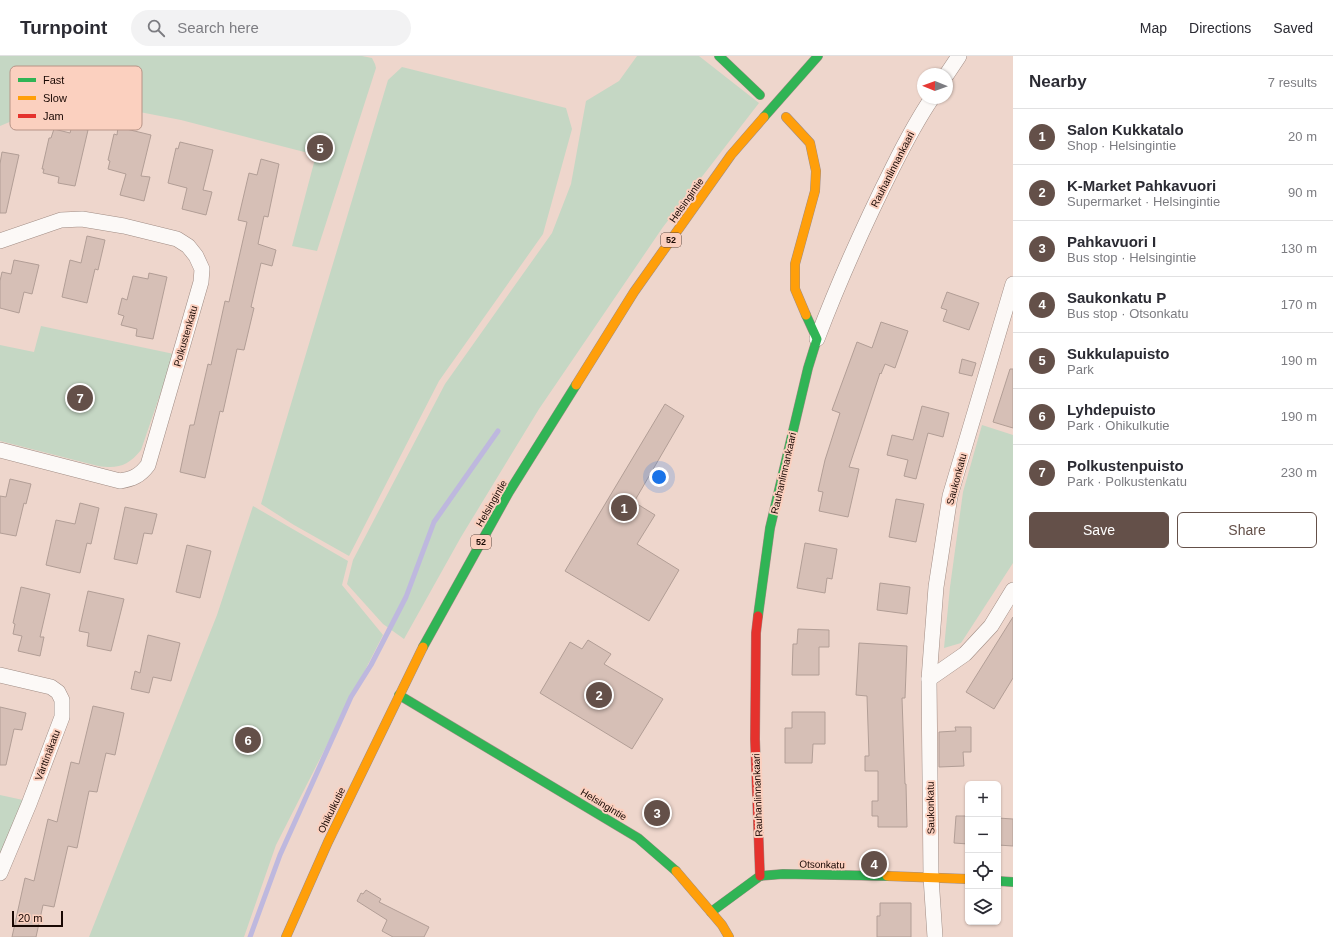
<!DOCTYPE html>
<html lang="en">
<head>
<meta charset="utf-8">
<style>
  body { margin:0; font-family:Arial,sans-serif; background:#f2f2f3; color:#2b2b33 }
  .controls { position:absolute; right:12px; bottom:12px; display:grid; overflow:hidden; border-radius:6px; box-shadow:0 1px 3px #0004 }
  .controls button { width:36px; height:36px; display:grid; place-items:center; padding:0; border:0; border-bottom:1px solid #e1e1e2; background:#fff; color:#2b2b33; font:20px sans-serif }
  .compass { position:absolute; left:917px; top:12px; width:36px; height:36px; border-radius:50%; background:#fff; box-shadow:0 1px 3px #0004; rotate:271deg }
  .scale { position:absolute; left:12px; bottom:10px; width:51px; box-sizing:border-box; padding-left:4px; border:2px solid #190803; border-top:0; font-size:11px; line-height:14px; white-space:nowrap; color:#190803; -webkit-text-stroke:3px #fbd0bf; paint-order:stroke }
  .you { position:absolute; left:659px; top:421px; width:14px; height:14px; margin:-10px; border:3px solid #fff; border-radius:50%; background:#1a73e8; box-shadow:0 0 0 6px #1a73e833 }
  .badge { display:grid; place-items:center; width:26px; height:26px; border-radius:50%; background:#645049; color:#fff; font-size:13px; font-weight:700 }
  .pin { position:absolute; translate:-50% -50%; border:2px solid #fff; box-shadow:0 1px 4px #0006 }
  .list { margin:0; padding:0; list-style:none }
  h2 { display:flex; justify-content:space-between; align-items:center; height:52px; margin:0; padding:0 16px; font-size:17px }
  h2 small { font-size:13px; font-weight:400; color:#7c7c81 }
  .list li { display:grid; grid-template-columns:26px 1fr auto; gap:12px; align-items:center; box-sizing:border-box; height:56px; padding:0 16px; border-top:1px solid #e1e1e2 }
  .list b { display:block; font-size:15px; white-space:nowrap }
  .list p { margin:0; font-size:13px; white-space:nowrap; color:#7c7c81 }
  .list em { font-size:13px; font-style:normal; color:#7c7c81 }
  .actions { display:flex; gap:8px; padding:12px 16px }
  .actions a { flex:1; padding:9px 0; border:1px solid #645049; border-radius:6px; text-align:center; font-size:14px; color:#645049 }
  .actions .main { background:#645049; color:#fff }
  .icon { flex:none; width:22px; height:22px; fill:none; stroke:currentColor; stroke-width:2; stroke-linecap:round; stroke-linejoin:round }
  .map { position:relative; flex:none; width:1013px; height:881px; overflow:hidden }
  header { display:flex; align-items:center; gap:24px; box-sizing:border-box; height:56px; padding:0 20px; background:#fff; border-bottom:1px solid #e1e1e2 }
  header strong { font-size:19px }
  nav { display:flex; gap:22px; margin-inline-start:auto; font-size:14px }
  .search { width:280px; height:36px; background:#f2f2f3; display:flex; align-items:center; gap:10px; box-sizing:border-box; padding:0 14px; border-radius:22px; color:#7c7c81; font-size:15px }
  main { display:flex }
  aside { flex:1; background:#fff }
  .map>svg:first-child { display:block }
  .green { fill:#c5d7c4 }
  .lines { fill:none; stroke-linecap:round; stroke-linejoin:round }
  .stream { stroke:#beb8de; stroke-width:5 }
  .building { fill:#d6bfb6; stroke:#b29e96 }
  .street-casing { stroke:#a08c84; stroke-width:16 }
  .fast-casing { stroke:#a08c84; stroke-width:10 }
  .slow-casing { stroke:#a08c84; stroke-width:10 }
  .jam-casing { stroke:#a08c84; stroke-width:10 }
  .street { stroke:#fcf9f7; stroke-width:15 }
  .fast { stroke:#30b455; stroke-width:9 }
  .slow { stroke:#ff9f0a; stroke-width:9 }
  .jam { stroke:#e5322d; stroke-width:9 }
  .labels { text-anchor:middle; stroke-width:4; stroke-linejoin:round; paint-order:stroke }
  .shield { fill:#fbd0bf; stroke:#5d443b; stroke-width:1 }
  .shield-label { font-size:9px; font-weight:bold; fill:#190803 }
  .street-label { font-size:10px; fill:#190803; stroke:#fbd0bf }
  .key { fill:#fbd0bf; stroke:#b79487; stroke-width:1 }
  .key-label { font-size:11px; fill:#190803 }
</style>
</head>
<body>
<header>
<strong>Turnpoint</strong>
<div class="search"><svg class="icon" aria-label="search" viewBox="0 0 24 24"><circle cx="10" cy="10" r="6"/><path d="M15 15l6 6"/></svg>Search here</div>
<nav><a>Map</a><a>Directions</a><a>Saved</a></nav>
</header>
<main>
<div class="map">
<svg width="1013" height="881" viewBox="0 0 1013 881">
  <rect width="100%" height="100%" fill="#eed6cc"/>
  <g class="green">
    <polygon points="0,0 362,0 372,2 375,8 376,12 317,195 292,190 316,99 181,64 67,42 0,70"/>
    <polygon points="637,0 699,0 759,47 663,171 539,353 461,481 404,583 383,568 347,528 353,504 445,328 552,177 571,128 586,45 619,25"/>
    <polygon points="402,11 566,52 572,73 543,178 439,325 349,500 294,469 261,448 388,24"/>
    <path d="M41,270L174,298L141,394C128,410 118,413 98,410L0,385V289L34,296Z"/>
    <polygon points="982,369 1013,379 1013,507 961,587 944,592 950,531 963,436"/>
    <polygon points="253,450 348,505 342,529 383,579 276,789 244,881 89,881 217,559"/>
    <polygon points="0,739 23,744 0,802"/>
  </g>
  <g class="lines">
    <polyline class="stream" points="250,881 280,799 351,641 371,609 406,541 434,466 498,375"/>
  </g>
  <g class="building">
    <polygon points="72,70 88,74 75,130 58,127 59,121 43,117 44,113 42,113 49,82 51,82 54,73 70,77"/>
    <polygon points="118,71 151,79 141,120 150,121 144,145 120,139 126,118 108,113 110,105 108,104 114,78 117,79"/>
    <polygon points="180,86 213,94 203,134 212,136 206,159 182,153 187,132 168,127 176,92 178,93"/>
    <polygon points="2,96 19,99 6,157 0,157 0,108"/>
    <polygon points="261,103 279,108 268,161 264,160 258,188 276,194 272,210 261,207 251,251 254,252 244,294 237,293 223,356 220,355 205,422 180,416 190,369 194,369 208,308 211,309 225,245 229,246 247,166 238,164 249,117 257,119"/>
    <polygon points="87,180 105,184 98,214 95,213 87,247 62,241 70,204 81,207"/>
    <polygon points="14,204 39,209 32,238 24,236 19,257 0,252 0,225 2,216 11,218"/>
    <polygon points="149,217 167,221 153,283 136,280 137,273 121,269 124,260 118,258 122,242 127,244 133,220 148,223"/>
    <polygon points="947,236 979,247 969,274 943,265 947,254 941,252"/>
    <polygon points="881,266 908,275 895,312 885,308 881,318 880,317 849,411 859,413 848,461 819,455 823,436 818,435 825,404 840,357 832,354 857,286 872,292"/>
    <polygon points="962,303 976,307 972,320 959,317"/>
    <polygon points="1010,313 1013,313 1013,372 993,366"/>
    <polygon points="665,348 684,360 634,446 655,459 637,488 679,514 649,565 565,515"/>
    <polygon points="922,350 949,357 943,381 928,377 916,423 904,420 908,404 887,399 892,379 913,384"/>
    <polygon points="10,423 31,428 26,448 24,447 16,480 0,477 0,440 6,441"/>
    <polygon points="896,443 924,448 916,486 889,481"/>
    <polygon points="80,447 99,452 91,488 87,487 80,517 46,509 56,464 75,468"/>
    <polygon points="125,451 157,458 152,478 144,477 137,508 114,503"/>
    <polygon points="805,487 837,493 832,523 827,522 825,537 797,532"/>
    <polygon points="187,489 211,495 200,542 176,536"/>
    <polygon points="880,527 910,531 907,558 877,554"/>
    <polygon points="21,531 50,538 40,581 44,581 40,600 18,595 22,580 13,578 15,568 13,567"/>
    <polygon points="88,535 124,543 111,595 87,590 89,577 79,575"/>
    <polygon points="1013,561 1013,622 994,653 966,636"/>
    <polygon points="798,573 829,574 829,591 819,591 819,619 792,619 793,588 797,588"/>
    <polygon points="148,579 180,587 171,625 153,621 149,637 131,633 135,615 140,617"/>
    <polygon points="588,584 611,598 604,608 663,643 632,693 540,637 570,586 582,593"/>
    <polygon points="859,587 907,590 905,642 902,642 905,728 906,728 907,771 878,771 878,760 872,760 872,745 878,745 878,715 865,715 865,700 869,700 867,640 856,639"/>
    <polygon points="93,650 124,657 115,699 106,697 97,736 89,735 77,792 68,790 54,851 43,849 36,881 12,881 25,822 34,825 48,763 57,766 71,706 79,708"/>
    <polygon points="0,651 26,657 22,674 14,673 6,709 0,709"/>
    <polygon points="792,656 825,656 825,688 813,688 812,707 785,707 785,672 792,672"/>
    <polygon points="955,671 971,671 971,696 963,696 964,710 939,711 939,676 956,675"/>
    <polygon points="956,760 968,760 968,788 954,787"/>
    <polygon points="998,762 1013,763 1013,790 998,789"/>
    <polygon points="366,834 381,843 379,846 429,871 424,881 393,881 382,875 387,864 357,845 361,837 363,838"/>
    <polygon points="880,847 911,847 911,881 877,881 877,860 880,860"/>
  </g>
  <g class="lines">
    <defs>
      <g id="street">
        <polyline points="947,18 959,0"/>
        <path d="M0,185L61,164L82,163L124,170L177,183L188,190L196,200L202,213L201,226L148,409C140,420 132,423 120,425L0,394"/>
        <path d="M817,283C839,225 865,167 893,111C905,87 917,64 932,42"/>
        <polyline points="0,619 51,631 58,636 62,644 62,661 29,748 0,817"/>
        <polyline points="929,623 965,598 991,570 1013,534"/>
        <polyline points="935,881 931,821 929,623 936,531 950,440 1013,228"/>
      </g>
      <g id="fast">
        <polyline points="719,0 760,39"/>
        <polyline points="764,61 818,0"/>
        <polyline points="758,560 770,472 808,312 817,283 806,259"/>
        <polyline points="423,591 509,436 576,329"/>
        <polyline points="399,639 638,782 676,815"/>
        <polyline points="998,825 1013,826"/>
        <polyline points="711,856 760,820 783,818 887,820"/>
      </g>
      <g id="slow">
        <polyline points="786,61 810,87 816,115 815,135 795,208 795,233 806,259"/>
        <polyline points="576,329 634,236 731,99 764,61"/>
        <polyline points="676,815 722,869 729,881"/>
        <polyline points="887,820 968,823"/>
        <polyline points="286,881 328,786 423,591"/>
      </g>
      <polyline id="jam" points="758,560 756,577 755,683 760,820"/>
    </defs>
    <use href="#street" class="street-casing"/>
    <use href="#fast" class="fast-casing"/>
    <use href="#slow" class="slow-casing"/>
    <use href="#jam" class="jam-casing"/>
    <use href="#street" class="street"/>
    <use href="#fast" class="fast"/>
    <use href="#slow" class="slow"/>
    <use href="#jam" class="jam"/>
  </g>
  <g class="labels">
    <g class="shield">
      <rect x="661" y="177" width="20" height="14" rx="3"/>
      <rect x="471" y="479" width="20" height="14" rx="3"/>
    </g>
    <g class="shield-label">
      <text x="671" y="187">52</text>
      <text x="481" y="489">52</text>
    </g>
    <g class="street-label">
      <text transform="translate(892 113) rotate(-63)" y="4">Rauhanlinnankaari</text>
      <text transform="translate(686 144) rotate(-55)" y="4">Helsingintie</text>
      <text transform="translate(185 280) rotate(-74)" y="4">Polkustenkatu</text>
      <text transform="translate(783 417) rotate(-77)" y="4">Rauhanlinnankaari</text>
      <text transform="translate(956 423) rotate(-75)" y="4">Saukonkatu</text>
      <text transform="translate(491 447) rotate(-60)" y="4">Helsingintie</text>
      <text transform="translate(47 699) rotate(-69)" y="4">Värttinäkatu</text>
      <text transform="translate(757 739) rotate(-92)" y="4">Rauhanlinnankaari</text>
      <text transform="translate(604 748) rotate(31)" y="4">Helsingintie</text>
      <text transform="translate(930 752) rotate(-91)" y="4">Saukonkatu</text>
      <text transform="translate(331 754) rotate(-64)" y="4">Ohikulkutie</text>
      <text transform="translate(822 808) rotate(1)" y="4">Otsonkatu</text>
    </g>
  </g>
  <rect x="10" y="10" width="132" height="64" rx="6" class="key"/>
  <rect x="18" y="22" width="18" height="4" fill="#30b455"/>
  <rect x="18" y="40" width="18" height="4" fill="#ff9f0a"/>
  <rect x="18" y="58" width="18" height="4" fill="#e5322d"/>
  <g class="key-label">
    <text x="43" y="28">Fast</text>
    <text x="43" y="46">Slow</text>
    <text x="43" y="64">Jam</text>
  </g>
</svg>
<div class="controls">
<button>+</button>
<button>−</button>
<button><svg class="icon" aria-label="locate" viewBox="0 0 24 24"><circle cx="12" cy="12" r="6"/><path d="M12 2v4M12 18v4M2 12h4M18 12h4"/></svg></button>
<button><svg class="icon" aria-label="layers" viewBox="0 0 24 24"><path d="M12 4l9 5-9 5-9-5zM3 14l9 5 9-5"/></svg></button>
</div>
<svg class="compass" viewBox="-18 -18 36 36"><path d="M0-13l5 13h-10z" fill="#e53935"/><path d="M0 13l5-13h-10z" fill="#7c7c81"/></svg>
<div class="scale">20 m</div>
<div class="you"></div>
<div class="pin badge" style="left:624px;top:452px">1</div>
<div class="pin badge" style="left:599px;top:639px">2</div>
<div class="pin badge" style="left:657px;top:757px">3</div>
<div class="pin badge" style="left:874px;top:808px">4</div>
<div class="pin badge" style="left:320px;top:92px">5</div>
<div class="pin badge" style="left:248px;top:684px">6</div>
<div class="pin badge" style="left:80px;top:342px">7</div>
</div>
<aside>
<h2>Nearby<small>7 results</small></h2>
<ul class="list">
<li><span class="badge">1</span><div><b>Salon Kukkatalo</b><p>Shop · Helsingintie</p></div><em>20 m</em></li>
<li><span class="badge">2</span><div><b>K-Market Pahkavuori</b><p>Supermarket · Helsingintie</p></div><em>90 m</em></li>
<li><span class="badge">3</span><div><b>Pahkavuori I</b><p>Bus stop · Helsingintie</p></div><em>130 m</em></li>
<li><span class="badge">4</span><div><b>Saukonkatu P</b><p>Bus stop · Otsonkatu</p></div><em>170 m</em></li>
<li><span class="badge">5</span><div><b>Sukkulapuisto</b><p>Park</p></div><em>190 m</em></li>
<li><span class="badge">6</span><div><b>Lyhdepuisto</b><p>Park · Ohikulkutie</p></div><em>190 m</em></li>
<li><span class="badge">7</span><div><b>Polkustenpuisto</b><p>Park · Polkustenkatu</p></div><em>230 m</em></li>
</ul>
<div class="actions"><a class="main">Save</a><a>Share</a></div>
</aside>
</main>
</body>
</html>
